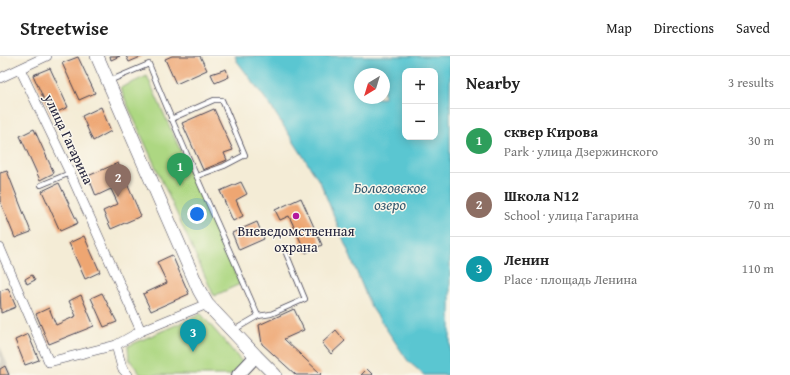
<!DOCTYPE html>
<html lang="en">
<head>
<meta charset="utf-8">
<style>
  body { margin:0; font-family:"Gentium Book Plus",serif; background:#f2f2f2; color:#222 }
  .controls { position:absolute; right:12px; top:12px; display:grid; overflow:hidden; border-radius:8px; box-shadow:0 2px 10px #0003 }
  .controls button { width:36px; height:36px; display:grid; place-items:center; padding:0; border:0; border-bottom:1px solid #e0e0e0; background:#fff; color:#222; font:20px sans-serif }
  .compass { position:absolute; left:354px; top:12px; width:36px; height:36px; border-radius:50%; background:#fff; box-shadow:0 2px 10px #0003; rotate:218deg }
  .you { position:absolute; left:197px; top:158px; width:14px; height:14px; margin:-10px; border:3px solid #fff; border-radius:50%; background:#1a73e8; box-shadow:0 0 0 6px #1a73e833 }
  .badge { display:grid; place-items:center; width:26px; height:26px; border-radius:50%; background:#b5179e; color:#fff; font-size:13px; font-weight:700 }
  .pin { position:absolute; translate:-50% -33px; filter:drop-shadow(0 1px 2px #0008) }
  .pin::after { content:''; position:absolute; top:21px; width:14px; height:12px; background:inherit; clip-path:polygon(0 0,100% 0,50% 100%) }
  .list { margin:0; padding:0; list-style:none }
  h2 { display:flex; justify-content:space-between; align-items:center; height:52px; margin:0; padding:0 16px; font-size:17px }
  h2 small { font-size:13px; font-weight:400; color:#767676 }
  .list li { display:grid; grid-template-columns:26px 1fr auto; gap:12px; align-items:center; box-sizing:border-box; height:64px; padding:0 16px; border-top:1px solid #e0e0e0 }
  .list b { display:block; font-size:15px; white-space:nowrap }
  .list p { margin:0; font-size:13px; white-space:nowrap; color:#767676 }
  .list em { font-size:13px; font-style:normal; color:#767676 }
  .map { position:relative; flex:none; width:450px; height:319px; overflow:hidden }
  header { display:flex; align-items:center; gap:24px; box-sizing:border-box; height:56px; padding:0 20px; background:#fff; border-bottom:1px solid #e0e0e0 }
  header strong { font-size:19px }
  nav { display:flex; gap:22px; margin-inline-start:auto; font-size:14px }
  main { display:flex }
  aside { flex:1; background:#fff }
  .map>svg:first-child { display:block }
  .industrial { fill:#c8c4b8 }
  .green { fill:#add782; stroke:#687c5e }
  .water { fill:#5ac6d1; stroke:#3e7486; fill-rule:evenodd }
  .building { fill:#eea672 }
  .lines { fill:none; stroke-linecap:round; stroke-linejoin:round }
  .service-casing { stroke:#424052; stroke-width:6 }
  .minor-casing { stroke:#424052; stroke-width:10 }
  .tertiary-casing { stroke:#424052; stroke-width:14 }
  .secondary-casing { stroke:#424052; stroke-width:14 }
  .service { stroke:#fff; stroke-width:4.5 }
  .minor { stroke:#fff; stroke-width:9 }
  .tertiary { stroke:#fff; stroke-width:12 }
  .secondary { stroke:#fff; stroke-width:13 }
  .poi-dot { fill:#b5179e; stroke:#fbf7ec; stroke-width:1.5 }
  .labels { text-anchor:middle; stroke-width:3; stroke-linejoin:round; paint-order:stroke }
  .street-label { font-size:14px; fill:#22223b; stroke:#fbf7ec }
  .poi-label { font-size:14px; fill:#22223b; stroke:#fbf7ec }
  .water-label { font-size:15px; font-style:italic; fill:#365b70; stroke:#fbf7ec }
</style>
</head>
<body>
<header>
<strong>Streetwise</strong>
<nav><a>Map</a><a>Directions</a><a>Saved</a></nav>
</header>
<main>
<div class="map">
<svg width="450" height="319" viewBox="0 0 450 319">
  <rect width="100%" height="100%" fill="#fbf7ec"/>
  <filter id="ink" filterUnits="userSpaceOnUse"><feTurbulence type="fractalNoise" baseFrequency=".025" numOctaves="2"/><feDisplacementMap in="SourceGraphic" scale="8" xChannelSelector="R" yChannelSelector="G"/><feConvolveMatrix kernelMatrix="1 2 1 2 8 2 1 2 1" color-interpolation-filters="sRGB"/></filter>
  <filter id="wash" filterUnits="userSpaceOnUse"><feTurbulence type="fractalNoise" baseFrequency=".012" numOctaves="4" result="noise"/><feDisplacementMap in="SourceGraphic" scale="16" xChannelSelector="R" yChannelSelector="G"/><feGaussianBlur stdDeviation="0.9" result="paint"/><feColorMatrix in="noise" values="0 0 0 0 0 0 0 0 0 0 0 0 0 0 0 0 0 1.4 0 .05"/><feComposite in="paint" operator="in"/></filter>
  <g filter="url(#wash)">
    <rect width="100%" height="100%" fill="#f4ecd6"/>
    <polygon class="industrial" points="0,290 12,319 0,319"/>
    <g class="green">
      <polygon points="147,20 240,228 214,240 120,32"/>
      <polygon points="201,258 243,307 231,319 141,319 129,303 128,290"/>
    </g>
    <path class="water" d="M235,0H450V319H424L408,305L370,249L321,128L270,49L237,5ZM405,15H435V81H405ZM360,18H384V42H360Z"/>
    <g id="blocks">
      <g class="building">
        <polygon points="110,0 120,0 111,4"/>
        <polygon points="126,0 143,0 129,6"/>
        <polygon points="172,0 200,0 207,14 176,28 165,3"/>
        <polygon points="78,1 95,37 79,44 62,7"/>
        <polygon points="50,12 68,51 51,59 33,19"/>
        <polygon points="226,13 229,21 215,27 211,18"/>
        <polygon points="101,51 111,75 93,85 82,60"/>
        <polygon points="214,53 233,94 224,97 227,104 203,114 182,67"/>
        <polygon points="34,73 54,117 40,124 20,80"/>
        <polygon points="118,107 141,160 111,173 103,155 118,148 111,133 96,140 88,120"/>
        <polygon points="7,115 31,176 15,182 0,145 0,117"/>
        <polygon points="241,126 247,138 236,144 243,160 233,165 220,135"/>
        <polygon points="59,127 78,167 60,175 42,135"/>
        <polygon points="301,142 322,189 306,197 289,160 280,164 275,154"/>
        <polygon points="257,166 264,183 239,194 232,177"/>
        <polygon points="84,180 100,216 85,223 69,187"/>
        <polygon points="172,199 189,238 151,255 143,238 167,227 157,206"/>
        <polygon points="32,219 35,224 27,228 25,223"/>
        <polygon points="8,232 16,251 1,257 0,235"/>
        <polygon points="102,237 117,266 104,271 91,242"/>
        <polygon points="81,239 94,270 49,288 36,258 49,252 56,269 76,260 69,245"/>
        <polygon points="294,253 304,274 284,283 321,318 320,319 296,319 262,288 259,269"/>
        <polygon points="336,274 345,285 331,298 322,287"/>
        <polygon points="28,278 39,304 25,309 15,284"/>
        <polygon points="5,310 9,319 0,319 0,313"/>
        <polygon points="367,313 373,319 361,319"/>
      </g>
    </g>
  </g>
  <g filter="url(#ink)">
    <use href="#blocks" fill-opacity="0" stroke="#424052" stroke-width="1"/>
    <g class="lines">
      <defs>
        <g id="service">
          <path d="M109,25L149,8C183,93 222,176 258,260L234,274"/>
          <polyline points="171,63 214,44 222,44 245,99 224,110 197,120"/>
          <polyline points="41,129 70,117"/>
          <polyline points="258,260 271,258 305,243 286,197"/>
        </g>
        <g id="minor">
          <polyline points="20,13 70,117 141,275"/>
          <polyline points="0,22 47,0"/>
          <polyline points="0,192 49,306 116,289 141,275 207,248"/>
          <polyline points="116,289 122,312 128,319"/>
        </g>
        <polyline id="tertiary" points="238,319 256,300"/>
        <polyline id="secondary" points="97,0 199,234 207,248 256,300 275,319"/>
      </defs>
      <use href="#service" class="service-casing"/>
      <use href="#minor" class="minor-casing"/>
      <use href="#tertiary" class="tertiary-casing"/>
      <use href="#secondary" class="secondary-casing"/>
      <use href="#service" class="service"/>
      <use href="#minor" class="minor"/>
      <use href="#tertiary" class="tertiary"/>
      <use href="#secondary" class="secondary"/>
    </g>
  </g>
  <circle class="poi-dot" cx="296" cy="160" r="4"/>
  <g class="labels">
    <g class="street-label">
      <text transform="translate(69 83) rotate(65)" y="5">улица Гагарина</text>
    </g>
    <g class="poi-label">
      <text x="296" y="180">Вневедомственная<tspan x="296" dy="16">охрана</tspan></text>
    </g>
    <g class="water-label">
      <text x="390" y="137">Бологовское<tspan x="390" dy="17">озеро</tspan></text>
    </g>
  </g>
</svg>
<div class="controls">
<button>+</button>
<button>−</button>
</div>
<svg class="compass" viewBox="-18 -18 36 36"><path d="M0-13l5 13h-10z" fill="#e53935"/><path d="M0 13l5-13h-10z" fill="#767676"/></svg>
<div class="you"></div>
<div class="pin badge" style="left:180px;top:130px;background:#2e9e5b">1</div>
<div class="pin badge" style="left:118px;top:141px;background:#8d6e63">2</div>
<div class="pin badge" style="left:193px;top:296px;background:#0f9aa8">3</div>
</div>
<aside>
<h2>Nearby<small>3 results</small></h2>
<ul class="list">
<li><span class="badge" style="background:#2e9e5b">1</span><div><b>сквер Кирова</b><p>Park · улица Дзержинского</p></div><em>30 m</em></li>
<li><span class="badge" style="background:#8d6e63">2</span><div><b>Школа N12</b><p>School · улица Гагарина</p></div><em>70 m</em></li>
<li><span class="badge" style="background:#0f9aa8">3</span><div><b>Ленин</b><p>Place · площадь Ленина</p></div><em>110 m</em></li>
</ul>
</aside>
</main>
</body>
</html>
